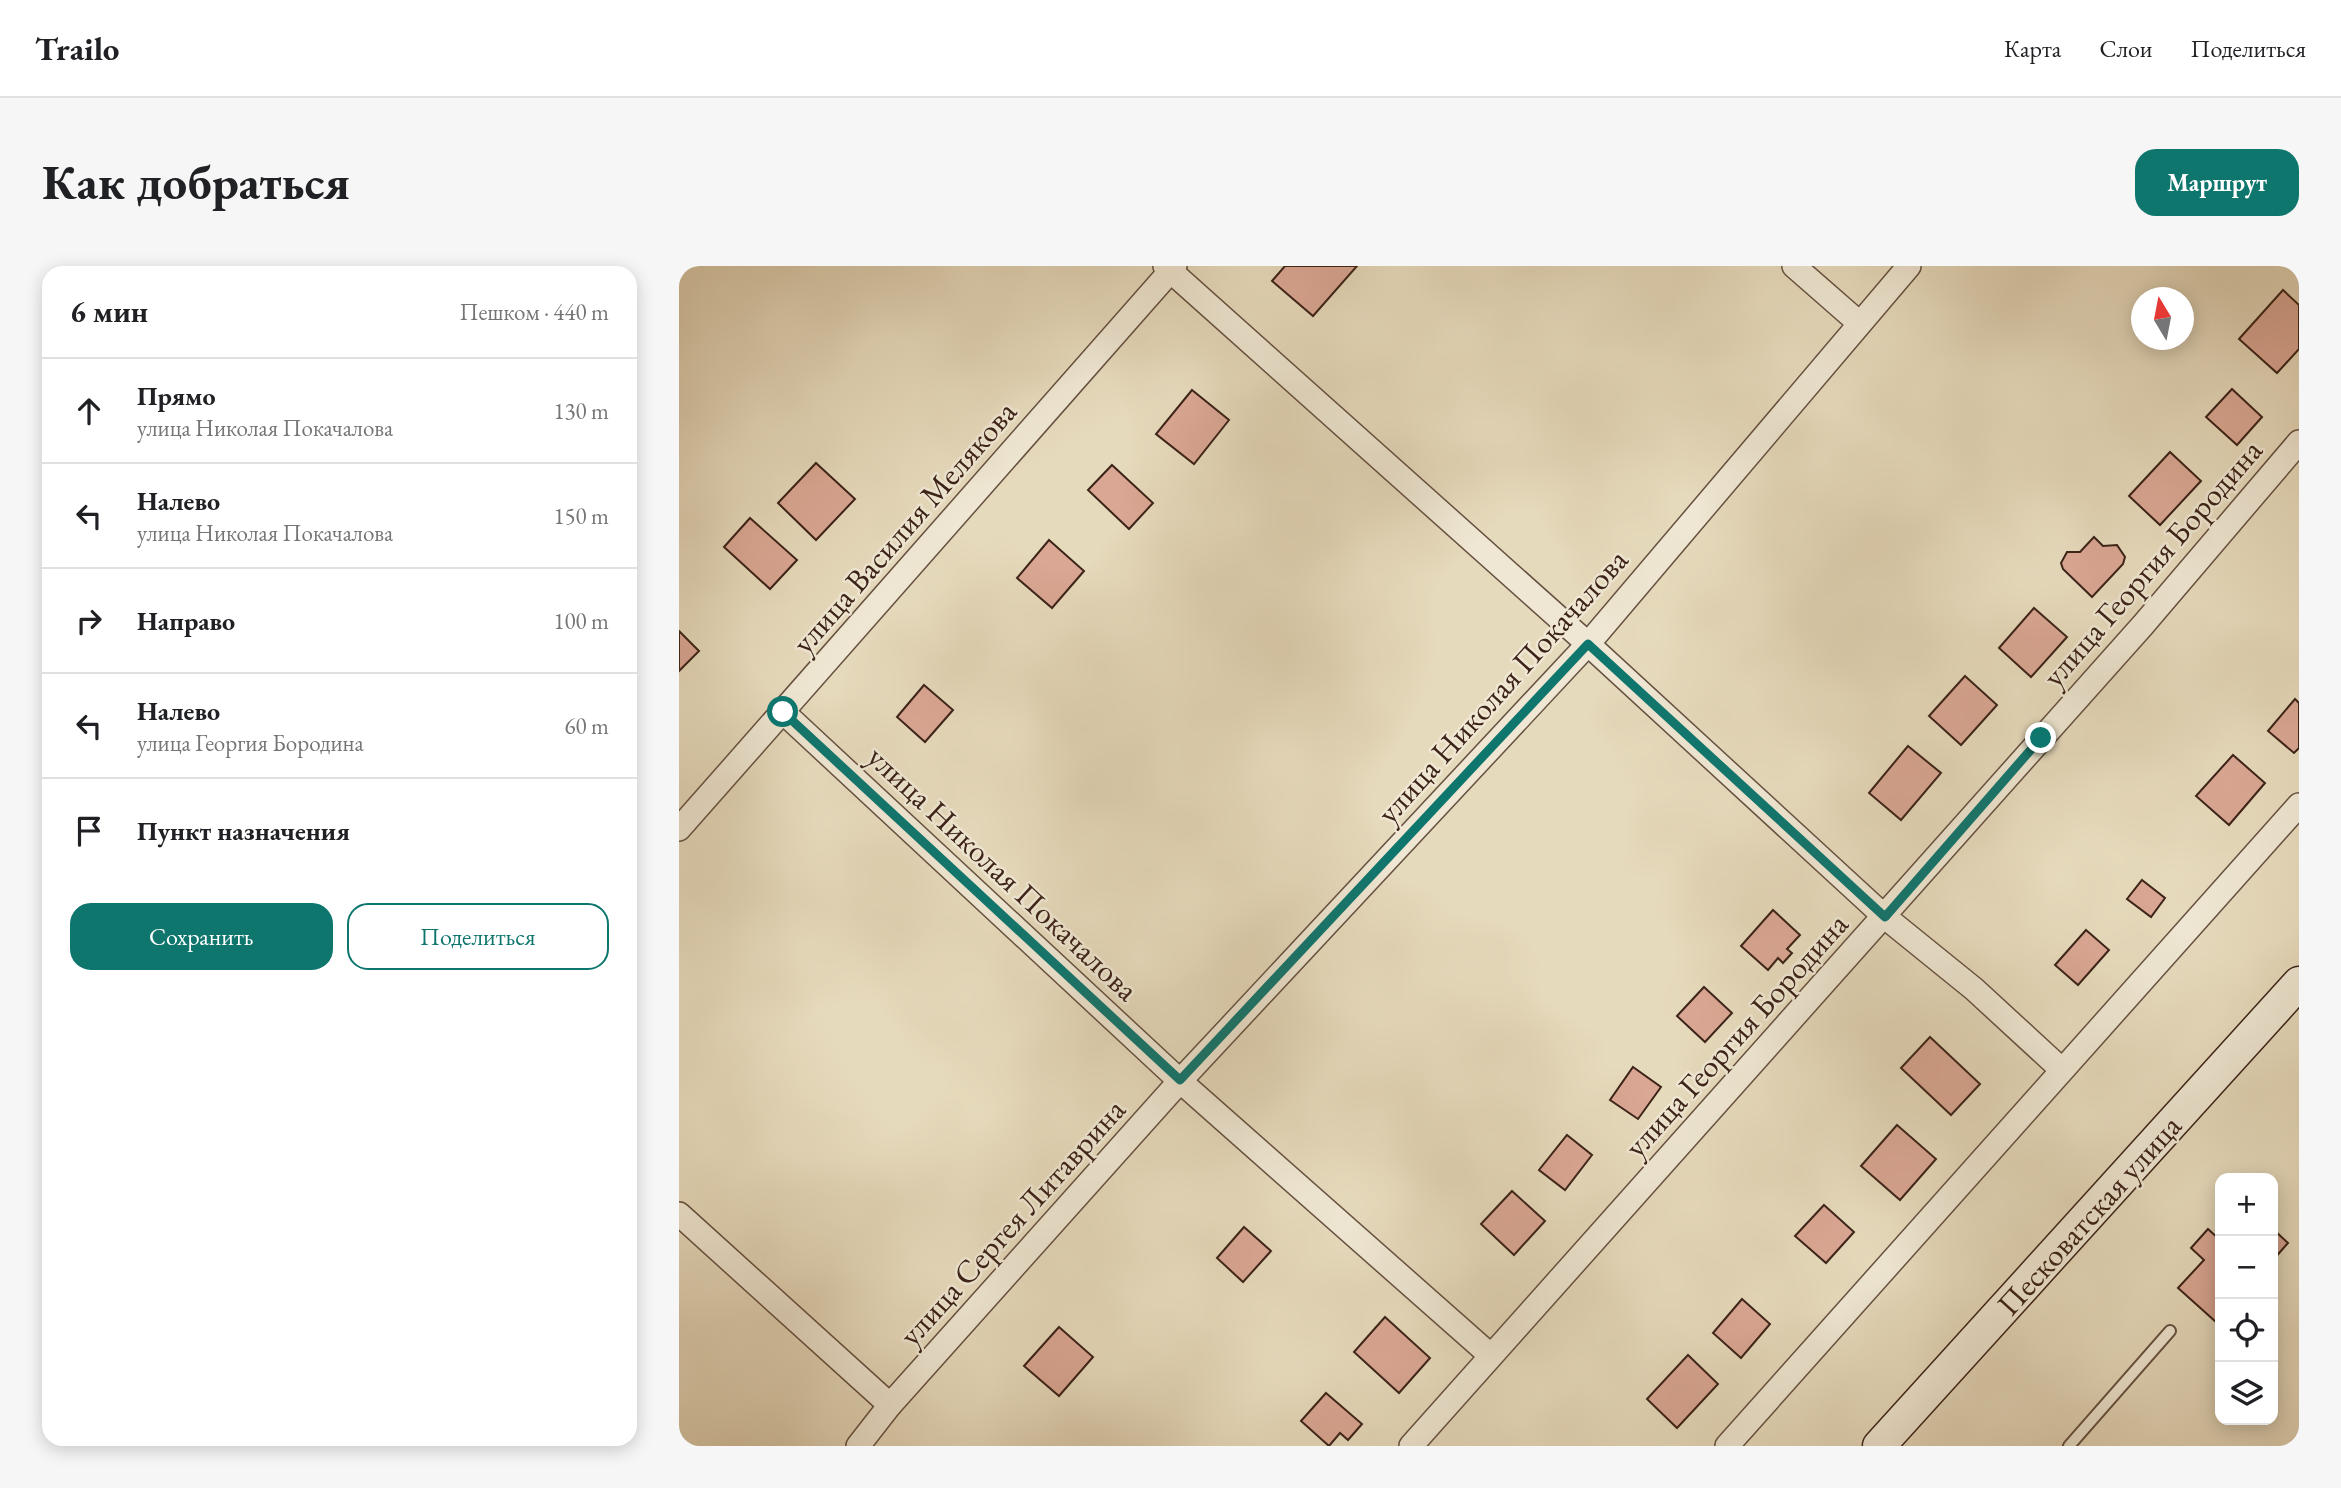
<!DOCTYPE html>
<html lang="ru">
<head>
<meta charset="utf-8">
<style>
  body { margin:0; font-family:"EB Garamond",serif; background:#f6f6f6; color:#202124 }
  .controls { position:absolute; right:21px; bottom:21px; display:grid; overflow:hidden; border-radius:14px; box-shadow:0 4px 18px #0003 }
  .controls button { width:63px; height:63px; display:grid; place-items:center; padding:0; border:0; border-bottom:2px solid #e0e0e0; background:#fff; color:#202124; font:35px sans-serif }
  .compass { position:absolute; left:1452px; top:21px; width:63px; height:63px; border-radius:50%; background:#fff; box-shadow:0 4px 18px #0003; rotate:350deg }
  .stop { position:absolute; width:21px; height:21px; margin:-16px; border:5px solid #0f766e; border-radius:50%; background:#fff }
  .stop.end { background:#0f766e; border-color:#fff; box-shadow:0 2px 7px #0008 }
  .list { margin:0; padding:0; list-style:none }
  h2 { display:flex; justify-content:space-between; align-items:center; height:91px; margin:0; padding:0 28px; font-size:30px }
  h2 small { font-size:23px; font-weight:400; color:#757577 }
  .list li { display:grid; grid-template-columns:46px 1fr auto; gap:21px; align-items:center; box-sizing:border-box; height:105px; padding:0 28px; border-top:2px solid #e0e0e0 }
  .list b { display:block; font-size:26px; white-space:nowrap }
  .list p { margin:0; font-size:23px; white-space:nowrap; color:#757577 }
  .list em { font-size:23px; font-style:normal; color:#757577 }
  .actions { display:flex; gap:14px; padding:21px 28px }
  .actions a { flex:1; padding:16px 0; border:2px solid #0f766e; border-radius:21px; text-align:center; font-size:24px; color:#0f766e }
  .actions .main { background:#0f766e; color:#fff }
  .icon { flex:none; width:38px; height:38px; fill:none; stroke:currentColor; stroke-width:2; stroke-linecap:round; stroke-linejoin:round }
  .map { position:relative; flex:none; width:1620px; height:1180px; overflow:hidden; border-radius:21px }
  header { display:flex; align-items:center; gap:42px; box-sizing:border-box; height:98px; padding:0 35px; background:#fff; border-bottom:2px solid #e0e0e0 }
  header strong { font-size:33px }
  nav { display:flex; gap:38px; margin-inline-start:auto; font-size:24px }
  .intro { display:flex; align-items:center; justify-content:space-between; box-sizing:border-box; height:168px; padding:0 42px }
  h1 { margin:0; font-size:49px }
  .button { padding:18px 32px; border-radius:21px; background:#0f766e; color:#fff; font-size:24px; font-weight:700 }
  main { display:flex; gap:42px; padding:0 42px }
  aside { flex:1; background:#fff; border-radius:21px; box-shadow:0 4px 18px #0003 }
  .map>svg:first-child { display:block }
  .building { fill:#daa794; stroke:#3c2318; stroke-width:2 }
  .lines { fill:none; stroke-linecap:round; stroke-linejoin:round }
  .lane-casing { stroke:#665141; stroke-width:14 }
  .street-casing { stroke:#665141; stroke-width:26 }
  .secondary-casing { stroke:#3c2318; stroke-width:35 }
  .lane { stroke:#efe7d3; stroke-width:10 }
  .street { stroke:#efe7d3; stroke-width:23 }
  .secondary { stroke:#efe7d3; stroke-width:32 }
  .route { stroke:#0f766e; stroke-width:9 }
  .labels { text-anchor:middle; stroke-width:5; stroke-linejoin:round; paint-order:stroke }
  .street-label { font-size:32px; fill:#3c2318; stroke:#efe7d3 }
</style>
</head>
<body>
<header>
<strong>Trailo</strong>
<nav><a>Карта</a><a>Слои</a><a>Поделиться</a></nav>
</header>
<div class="intro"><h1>Как добраться</h1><a class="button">Маршрут</a></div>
<main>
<aside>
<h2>6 мин<small>Пешком · 440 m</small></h2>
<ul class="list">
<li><svg class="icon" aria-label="ahead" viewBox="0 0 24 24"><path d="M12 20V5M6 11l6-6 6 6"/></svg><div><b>Прямо</b><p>улица Николая Покачалова</p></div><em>130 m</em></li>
<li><svg class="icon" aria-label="left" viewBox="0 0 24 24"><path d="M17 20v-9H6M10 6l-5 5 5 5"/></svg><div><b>Налево</b><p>улица Николая Покачалова</p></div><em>150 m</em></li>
<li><svg class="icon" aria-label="right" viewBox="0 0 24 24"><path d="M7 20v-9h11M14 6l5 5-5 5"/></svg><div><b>Направо</b></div><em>100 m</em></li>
<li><svg class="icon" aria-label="left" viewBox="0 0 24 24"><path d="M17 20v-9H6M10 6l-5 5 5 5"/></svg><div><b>Налево</b><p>улица Георгия Бородина</p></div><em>60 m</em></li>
<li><svg class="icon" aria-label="arrive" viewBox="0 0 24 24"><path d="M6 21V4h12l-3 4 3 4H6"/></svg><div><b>Пункт назначения</b></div></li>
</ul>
<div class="actions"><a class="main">Сохранить</a><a>Поделиться</a></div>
</aside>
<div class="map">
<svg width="1620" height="1180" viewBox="0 0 1620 1180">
  <rect width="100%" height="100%" fill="#e6dabc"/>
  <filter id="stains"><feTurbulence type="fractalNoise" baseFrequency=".00286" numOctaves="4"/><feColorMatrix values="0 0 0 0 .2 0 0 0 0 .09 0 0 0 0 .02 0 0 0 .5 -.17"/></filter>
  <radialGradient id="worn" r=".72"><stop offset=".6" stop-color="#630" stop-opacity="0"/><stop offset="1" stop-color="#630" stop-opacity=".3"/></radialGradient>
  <g class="building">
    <polygon points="606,0 678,0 634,50 593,15"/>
    <polygon points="1604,24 1620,39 1620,83 1598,107 1560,73"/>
    <polygon points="1553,123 1583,151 1558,179 1527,151"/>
    <polygon points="513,124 550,154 515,198 477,168"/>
    <polygon points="1491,186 1522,215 1481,259 1450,230"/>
    <polygon points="137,197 176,233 137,274 99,237"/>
    <polygon points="433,199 474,237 450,263 409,224"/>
    <polygon points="71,252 118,294 91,323 45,281"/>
    <polygon points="1415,271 1424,280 1438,279 1446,291 1444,298 1413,331 1384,303 1382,297 1388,286 1401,286"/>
    <polygon points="370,274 405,305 373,342 338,312"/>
    <polygon points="1355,342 1388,371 1352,411 1320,382"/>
    <polygon points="0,365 20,385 0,405"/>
    <polygon points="1286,410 1318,439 1282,479 1250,450"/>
    <polygon points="245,419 274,444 246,476 218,451"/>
    <polygon points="1616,433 1620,437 1620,482 1615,487 1589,465"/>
    <polygon points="1229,480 1262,507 1222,554 1190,527"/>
    <polygon points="1554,489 1586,517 1550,559 1517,530"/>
    <polygon points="1463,614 1486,632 1472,651 1448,633"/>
    <polygon points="1094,644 1121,669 1108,683 1113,687 1104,697 1099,692 1089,704 1062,680"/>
    <polygon points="1407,664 1430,684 1399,719 1376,699"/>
    <polygon points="1025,721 1053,747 1026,776 998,750"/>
    <polygon points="1251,771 1301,818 1272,849 1222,802"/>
    <polygon points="954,801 982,821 959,853 931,834"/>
    <polygon points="1218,859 1257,893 1221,934 1182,900"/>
    <polygon points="888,869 913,889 886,924 860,904"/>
    <polygon points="833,925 866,955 835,989 802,958"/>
    <polygon points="1145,939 1175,966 1147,997 1116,970"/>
    <polygon points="565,961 592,985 564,1016 538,992"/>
    <polygon points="1529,963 1541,974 1541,1051 1537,1056 1499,1022 1525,994 1512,982"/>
    <polygon points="1594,963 1609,977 1594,994"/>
    <polygon points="1063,1033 1091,1058 1062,1092 1034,1067"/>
    <polygon points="706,1051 751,1092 720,1127 675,1086"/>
    <polygon points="380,1061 414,1091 380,1130 345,1100"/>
    <polygon points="1009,1089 1039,1118 998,1162 968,1133"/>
    <polygon points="647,1127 683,1158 669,1174 661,1167 650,1180 622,1155"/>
  </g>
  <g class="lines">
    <defs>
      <polyline id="lane" points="1390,1180 1491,1065"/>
      <g id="street">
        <polyline points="486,0 909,378 1206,651 1295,723 1383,804"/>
        <polyline points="1115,0 1179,56"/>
        <polyline points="104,446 501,815 811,1089"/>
        <polyline points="0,563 496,0"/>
        <polyline points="0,948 211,1139"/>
        <polyline points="179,1180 211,1139 501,815 909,378 1230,0"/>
        <polyline points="732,1180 1464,359 1620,176"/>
        <polyline points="1048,1180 1620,539"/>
      </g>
      <polyline id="secondary" points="1200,1180 1620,717"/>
    </defs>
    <use href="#lane" class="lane-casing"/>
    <use href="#street" class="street-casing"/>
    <use href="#secondary" class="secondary-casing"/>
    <use href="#lane" class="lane"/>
    <use href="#street" class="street"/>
    <use href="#secondary" class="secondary"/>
  </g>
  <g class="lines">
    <polyline class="route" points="104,446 501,814 909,378 1206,651 1362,472"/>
  </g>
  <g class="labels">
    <g class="street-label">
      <text transform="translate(225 261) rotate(-49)" y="11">улица Василия Мелякова</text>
      <text transform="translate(1473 297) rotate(-49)" y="11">улица Георгия Бородина</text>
      <text transform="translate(823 420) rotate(-48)" y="11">улица Николая Покачалова</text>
      <text transform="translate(324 607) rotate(43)" y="11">улица Николая Покачалова</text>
      <text transform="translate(1057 769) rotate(-48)" y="11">улица Георгия Бородина</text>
      <text transform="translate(1410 949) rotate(-48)" y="11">Песковатская улица</text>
      <text transform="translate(333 956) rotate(-48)" y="11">улица Сергея Литаврина</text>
    </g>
  </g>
  <rect width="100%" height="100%" filter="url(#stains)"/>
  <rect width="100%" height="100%" fill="url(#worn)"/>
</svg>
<div class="controls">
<button>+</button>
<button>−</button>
<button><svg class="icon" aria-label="locate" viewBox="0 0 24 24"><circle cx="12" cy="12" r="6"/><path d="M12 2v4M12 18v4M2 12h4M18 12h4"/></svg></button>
<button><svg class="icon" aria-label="layers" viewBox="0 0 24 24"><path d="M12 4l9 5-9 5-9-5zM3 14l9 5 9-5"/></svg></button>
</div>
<svg class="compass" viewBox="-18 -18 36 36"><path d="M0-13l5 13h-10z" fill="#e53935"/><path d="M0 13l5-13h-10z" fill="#757577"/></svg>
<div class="stop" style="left:104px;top:446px"></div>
<div class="stop end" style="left:1362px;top:472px"></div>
</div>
</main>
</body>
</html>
